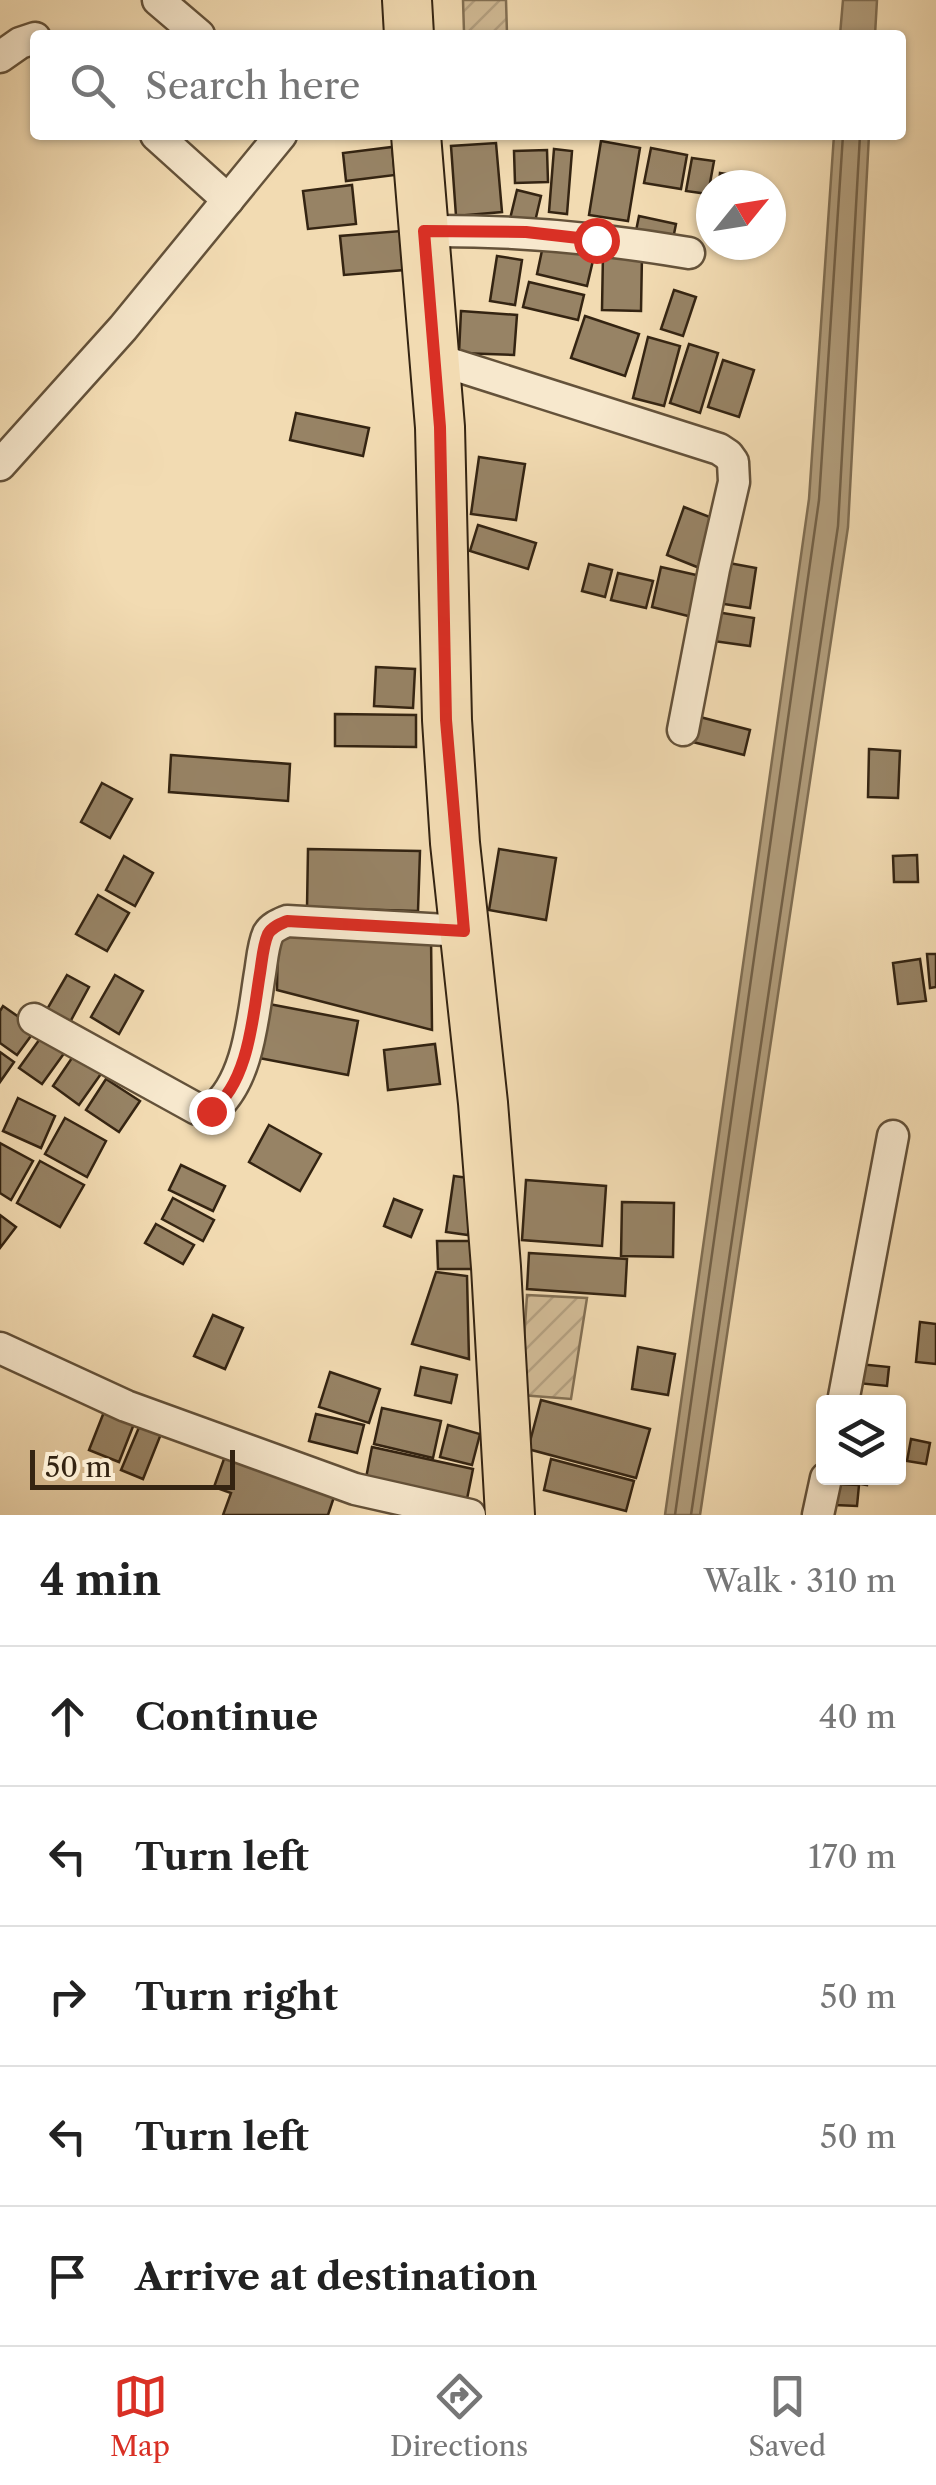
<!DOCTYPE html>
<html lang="en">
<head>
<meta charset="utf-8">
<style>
  body { margin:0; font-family:"Libre Caslon Text",serif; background:#f6f6f6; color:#222 }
  .controls { position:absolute; right:30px; bottom:30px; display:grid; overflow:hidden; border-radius:10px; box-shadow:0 2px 8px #0004 }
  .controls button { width:90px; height:90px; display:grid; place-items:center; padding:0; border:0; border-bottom:2px solid #e0e0e0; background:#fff; color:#222; font:50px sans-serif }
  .compass { position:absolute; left:696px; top:170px; width:90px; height:90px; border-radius:50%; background:#fff; box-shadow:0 2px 8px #0004; rotate:60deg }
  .scale { position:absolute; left:30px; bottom:25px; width:205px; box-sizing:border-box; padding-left:10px; border:5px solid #342412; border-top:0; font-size:28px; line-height:35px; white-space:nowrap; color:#342412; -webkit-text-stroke:8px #f7e8cd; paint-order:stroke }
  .stop { position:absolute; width:30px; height:30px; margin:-22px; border:8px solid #d93025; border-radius:50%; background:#fff }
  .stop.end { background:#d93025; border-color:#fff; box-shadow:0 2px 10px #0008 }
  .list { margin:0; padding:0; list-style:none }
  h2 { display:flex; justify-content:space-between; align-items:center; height:130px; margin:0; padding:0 40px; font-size:42px }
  h2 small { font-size:32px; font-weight:400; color:#767676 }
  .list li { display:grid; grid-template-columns:65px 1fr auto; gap:30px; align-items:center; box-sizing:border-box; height:140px; padding:0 40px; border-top:2px solid #e0e0e0 }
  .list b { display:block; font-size:38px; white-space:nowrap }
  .list em { font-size:32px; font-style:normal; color:#767676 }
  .icon { flex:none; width:55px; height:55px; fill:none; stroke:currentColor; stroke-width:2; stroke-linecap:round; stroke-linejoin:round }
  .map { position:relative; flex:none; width:936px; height:1515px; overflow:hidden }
  .search { position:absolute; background:#fff; box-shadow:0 2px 8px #0004; left:30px; right:30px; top:30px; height:110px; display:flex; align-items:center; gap:25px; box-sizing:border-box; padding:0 35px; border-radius:10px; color:#767676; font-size:38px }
  .sheet { height:830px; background:#fff }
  nav { display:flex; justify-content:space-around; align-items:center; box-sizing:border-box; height:140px; border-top:2px solid #e0e0e0; background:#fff; font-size:28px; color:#767676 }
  nav a { display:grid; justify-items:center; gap:5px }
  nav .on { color:#d93025 }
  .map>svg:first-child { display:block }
  .garden { fill:url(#garden-furrows); stroke:#837054; stroke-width:2.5 }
  .water { fill:#b19d7c; stroke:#7f6d52; stroke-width:2.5 }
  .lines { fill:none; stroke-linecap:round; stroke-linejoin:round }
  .shore { stroke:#726047; stroke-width:2.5 }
  .building { fill:#978365; stroke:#342412; stroke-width:2.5 }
  .minor-casing { stroke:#64523a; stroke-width:35 }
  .primary-casing { stroke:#342412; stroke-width:52 }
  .minor { stroke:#f7e8cd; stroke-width:30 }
  .primary { stroke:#f2dbb2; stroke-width:48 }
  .route { stroke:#d93025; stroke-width:12 }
</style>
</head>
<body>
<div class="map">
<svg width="936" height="1515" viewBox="0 0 936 1515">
  <defs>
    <pattern id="garden-furrows" width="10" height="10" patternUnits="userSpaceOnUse" patternTransform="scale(2.5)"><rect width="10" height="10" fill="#d2bc97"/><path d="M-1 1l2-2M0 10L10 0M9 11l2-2" fill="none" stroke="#b5a181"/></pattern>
  </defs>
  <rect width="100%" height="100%" fill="#f2dbb2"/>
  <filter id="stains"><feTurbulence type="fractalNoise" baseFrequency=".002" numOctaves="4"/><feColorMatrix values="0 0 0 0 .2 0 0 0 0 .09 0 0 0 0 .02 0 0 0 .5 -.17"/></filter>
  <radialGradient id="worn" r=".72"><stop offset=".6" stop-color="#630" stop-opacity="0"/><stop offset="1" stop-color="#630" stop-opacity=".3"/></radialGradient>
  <g class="garden">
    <polygon points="463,0 506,0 507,34 464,32"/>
    <polygon points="527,1295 587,1298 571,1399 521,1395 508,1343 524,1341"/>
  </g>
  <g class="water">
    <polygon points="843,0 877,0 875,35 840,35"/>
    <polygon points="834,135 869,135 848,527 700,1515 665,1515 809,499"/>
  </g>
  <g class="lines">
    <g class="shore">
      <polyline points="675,1515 819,500 843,135"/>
      <polyline points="691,1515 838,526 860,135"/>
    </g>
  </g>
  <g class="building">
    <polygon points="601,141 640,148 628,221 589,215"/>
    <polygon points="496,143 502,212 456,216 451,146"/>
    <polygon points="392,147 395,175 346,181 343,153"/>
    <polygon points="651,148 687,155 681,189 644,183"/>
    <polygon points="554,149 572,151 567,214 549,212"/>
    <polygon points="547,150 548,182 515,183 514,151"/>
    <polygon points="692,158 714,161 708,194 686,191"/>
    <polygon points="720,173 748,177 747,185 719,185"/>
    <polygon points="352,185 356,224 308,229 303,191"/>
    <polygon points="517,190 541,196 534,226 510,219"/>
    <polygon points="639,216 676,224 672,244 635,236"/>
    <polygon points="401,231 404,270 344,275 340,236"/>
    <polygon points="544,241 595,252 587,286 537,274"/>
    <polygon points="603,253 642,255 641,311 602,310"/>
    <polygon points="497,256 522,260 515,305 490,301"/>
    <polygon points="529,282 584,295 578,320 523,307"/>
    <polygon points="674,290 696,297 683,336 661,329"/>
    <polygon points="461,311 517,315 514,355 459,353"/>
    <polygon points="585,316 639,334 625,376 571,358"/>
    <polygon points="648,337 680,346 664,406 633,398"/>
    <polygon points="689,344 718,353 700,413 670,403"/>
    <polygon points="723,360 754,370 739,417 708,407"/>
    <polygon points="296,413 369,428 363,456 290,440"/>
    <polygon points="479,457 525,464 516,520 471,514"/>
    <polygon points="684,507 720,521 702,569 667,555"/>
    <polygon points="478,525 536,543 528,569 470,551"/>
    <polygon points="718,561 756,568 750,608 711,602"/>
    <polygon points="589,564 612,570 605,597 582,591"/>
    <polygon points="661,567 705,577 696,618 652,607"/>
    <polygon points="618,573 653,581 646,608 611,600"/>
    <polygon points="710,611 754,618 750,646 706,640"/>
    <polygon points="376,667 415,669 413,708 374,706"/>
    <polygon points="335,714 416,715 416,747 335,746"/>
    <polygon points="700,717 750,730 744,755 693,742"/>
    <polygon points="869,749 900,751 898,798 868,797"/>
    <polygon points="171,755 290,764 288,801 169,792"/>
    <polygon points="102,783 132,799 110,838 81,822"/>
    <polygon points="308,849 420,851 418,911 307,908"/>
    <polygon points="499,849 556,858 546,920 489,910"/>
    <polygon points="917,855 918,882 894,882 893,856"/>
    <polygon points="124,856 153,873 135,906 106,890"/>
    <polygon points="98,895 129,913 107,951 76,934"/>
    <polygon points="278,930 431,934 432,1030 277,990"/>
    <polygon points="927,954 936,954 936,987 930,988"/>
    <polygon points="920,959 926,1001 898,1004 893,963"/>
    <polygon points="67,975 89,987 69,1024 46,1011"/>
    <polygon points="115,975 143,991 119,1034 91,1017"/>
    <polygon points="269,1004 358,1021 348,1075 259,1058"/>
    <polygon points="3,1006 36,1029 17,1055 0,1043 0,1011"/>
    <polygon points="42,1036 65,1052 42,1084 19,1068"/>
    <polygon points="435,1044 440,1084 388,1090 384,1050"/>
    <polygon points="0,1052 14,1062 0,1082"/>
    <polygon points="76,1052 103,1071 79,1105 53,1086"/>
    <polygon points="106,1079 140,1101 119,1132 86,1110"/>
    <polygon points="18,1098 55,1116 41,1148 3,1131"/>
    <polygon points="65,1118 106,1141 87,1177 45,1154"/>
    <polygon points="269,1125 321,1154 300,1191 249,1162"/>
    <polygon points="0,1143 33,1161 11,1200 0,1193"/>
    <polygon points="40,1161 84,1185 60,1227 17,1203"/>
    <polygon points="181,1165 225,1186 213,1211 169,1190"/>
    <polygon points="454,1176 476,1179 468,1235 446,1232"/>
    <polygon points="526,1180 606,1186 602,1246 522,1240"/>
    <polygon points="173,1198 214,1220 203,1241 162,1219"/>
    <polygon points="394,1199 422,1210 411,1237 384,1226"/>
    <polygon points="622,1202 674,1203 673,1257 621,1256"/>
    <polygon points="0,1215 16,1227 0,1248"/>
    <polygon points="156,1224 194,1245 183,1264 145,1243"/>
    <polygon points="437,1241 471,1241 472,1269 438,1269"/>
    <polygon points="529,1253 627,1259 625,1296 527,1289"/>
    <polygon points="436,1272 467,1276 469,1359 412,1344"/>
    <polygon points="213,1315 243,1328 225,1369 194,1356"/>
    <polygon points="920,1322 936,1324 936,1364 916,1362"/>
    <polygon points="638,1347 675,1354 668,1395 632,1389"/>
    <polygon points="859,1364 889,1367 887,1386 857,1383"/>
    <polygon points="421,1367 457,1375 451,1403 415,1395"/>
    <polygon points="330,1372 380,1389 369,1423 319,1407"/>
    <polygon points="541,1400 650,1429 636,1478 528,1449"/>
    <polygon points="382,1408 441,1421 433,1458 374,1444"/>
    <polygon points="104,1412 134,1424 119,1462 89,1450"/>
    <polygon points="316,1414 364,1425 357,1453 309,1441"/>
    <polygon points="140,1425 161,1434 143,1479 121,1470"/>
    <polygon points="448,1425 480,1434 472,1465 440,1457"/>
    <polygon points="911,1439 930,1443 926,1464 907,1461"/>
    <polygon points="372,1447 473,1469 467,1499 366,1478"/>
    <polygon points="225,1456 334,1497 328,1515 223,1515 231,1493 214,1487"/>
    <polygon points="551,1459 634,1481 626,1511 544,1490"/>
    <polygon points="834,1478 868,1478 867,1485 834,1480"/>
    <polygon points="836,1484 859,1485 857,1506 835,1505"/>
  </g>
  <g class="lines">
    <defs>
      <g id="minor">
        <polyline points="158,0 199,35"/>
        <polyline points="0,57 20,43 35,38"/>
        <polyline points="156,135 228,200"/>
        <path d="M424,231C513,230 601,238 689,253"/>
        <polyline points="436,359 719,449 728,455 733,462 734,482 714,569 683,730"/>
        <polyline points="0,465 123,328 281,135"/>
        <path d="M34,1019L197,1109L211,1111C249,1083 253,1015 260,973C262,961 263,945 268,934C272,927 280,924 287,921L464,931"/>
        <polyline points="0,1348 126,1406 355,1489 470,1515"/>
        <polyline points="843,1402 893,1136"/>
        <polyline points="818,1515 826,1478"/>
      </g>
      <g id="primary">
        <polyline points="407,0 409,35"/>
        <polyline points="416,135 440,427 447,720 455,843 483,1103 496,1267 510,1515"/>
      </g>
    </defs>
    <use href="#minor" class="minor-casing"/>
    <use href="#primary" class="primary-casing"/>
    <use href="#minor" class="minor"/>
    <use href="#primary" class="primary"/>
  </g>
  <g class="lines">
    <path class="route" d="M211,1111C249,1083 253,1015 260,973C262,961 263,945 268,934C272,927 280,924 287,921L464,931L446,720L440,427L424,231L526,232L596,240"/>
  </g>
  <rect width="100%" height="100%" filter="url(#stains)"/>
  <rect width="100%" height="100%" fill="url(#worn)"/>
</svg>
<div class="controls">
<button><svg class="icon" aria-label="layers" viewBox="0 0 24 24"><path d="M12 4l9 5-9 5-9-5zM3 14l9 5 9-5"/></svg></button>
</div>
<svg class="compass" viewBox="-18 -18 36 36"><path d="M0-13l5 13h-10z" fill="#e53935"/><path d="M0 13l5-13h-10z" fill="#767676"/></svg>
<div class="scale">50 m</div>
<div class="stop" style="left:596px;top:240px"></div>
<div class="stop end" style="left:211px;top:1111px"></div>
<div class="search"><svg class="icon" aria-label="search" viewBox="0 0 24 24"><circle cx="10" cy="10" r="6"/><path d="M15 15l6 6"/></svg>Search here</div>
</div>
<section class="sheet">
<h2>4 min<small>Walk · 310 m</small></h2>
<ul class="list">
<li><svg class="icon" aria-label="ahead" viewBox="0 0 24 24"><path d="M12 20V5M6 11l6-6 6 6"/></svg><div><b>Continue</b></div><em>40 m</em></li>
<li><svg class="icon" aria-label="left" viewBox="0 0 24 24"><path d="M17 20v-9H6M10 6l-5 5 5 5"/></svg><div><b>Turn left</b></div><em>170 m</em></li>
<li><svg class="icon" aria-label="right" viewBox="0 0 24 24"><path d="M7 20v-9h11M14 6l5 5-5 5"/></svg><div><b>Turn right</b></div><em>50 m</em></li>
<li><svg class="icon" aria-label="left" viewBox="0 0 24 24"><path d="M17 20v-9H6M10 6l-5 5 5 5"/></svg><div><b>Turn left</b></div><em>50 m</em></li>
<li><svg class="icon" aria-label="arrive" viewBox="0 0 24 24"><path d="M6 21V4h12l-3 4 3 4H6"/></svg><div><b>Arrive at destination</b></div></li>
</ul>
</section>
<nav>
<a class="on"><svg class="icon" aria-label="map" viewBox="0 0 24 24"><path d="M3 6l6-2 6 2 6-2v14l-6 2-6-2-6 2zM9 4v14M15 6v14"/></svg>Map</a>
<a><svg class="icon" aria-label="directions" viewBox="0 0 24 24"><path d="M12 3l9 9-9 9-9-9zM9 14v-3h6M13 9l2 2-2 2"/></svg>Directions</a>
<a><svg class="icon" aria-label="saved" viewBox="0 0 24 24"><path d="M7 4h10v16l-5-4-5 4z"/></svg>Saved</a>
</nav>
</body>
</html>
